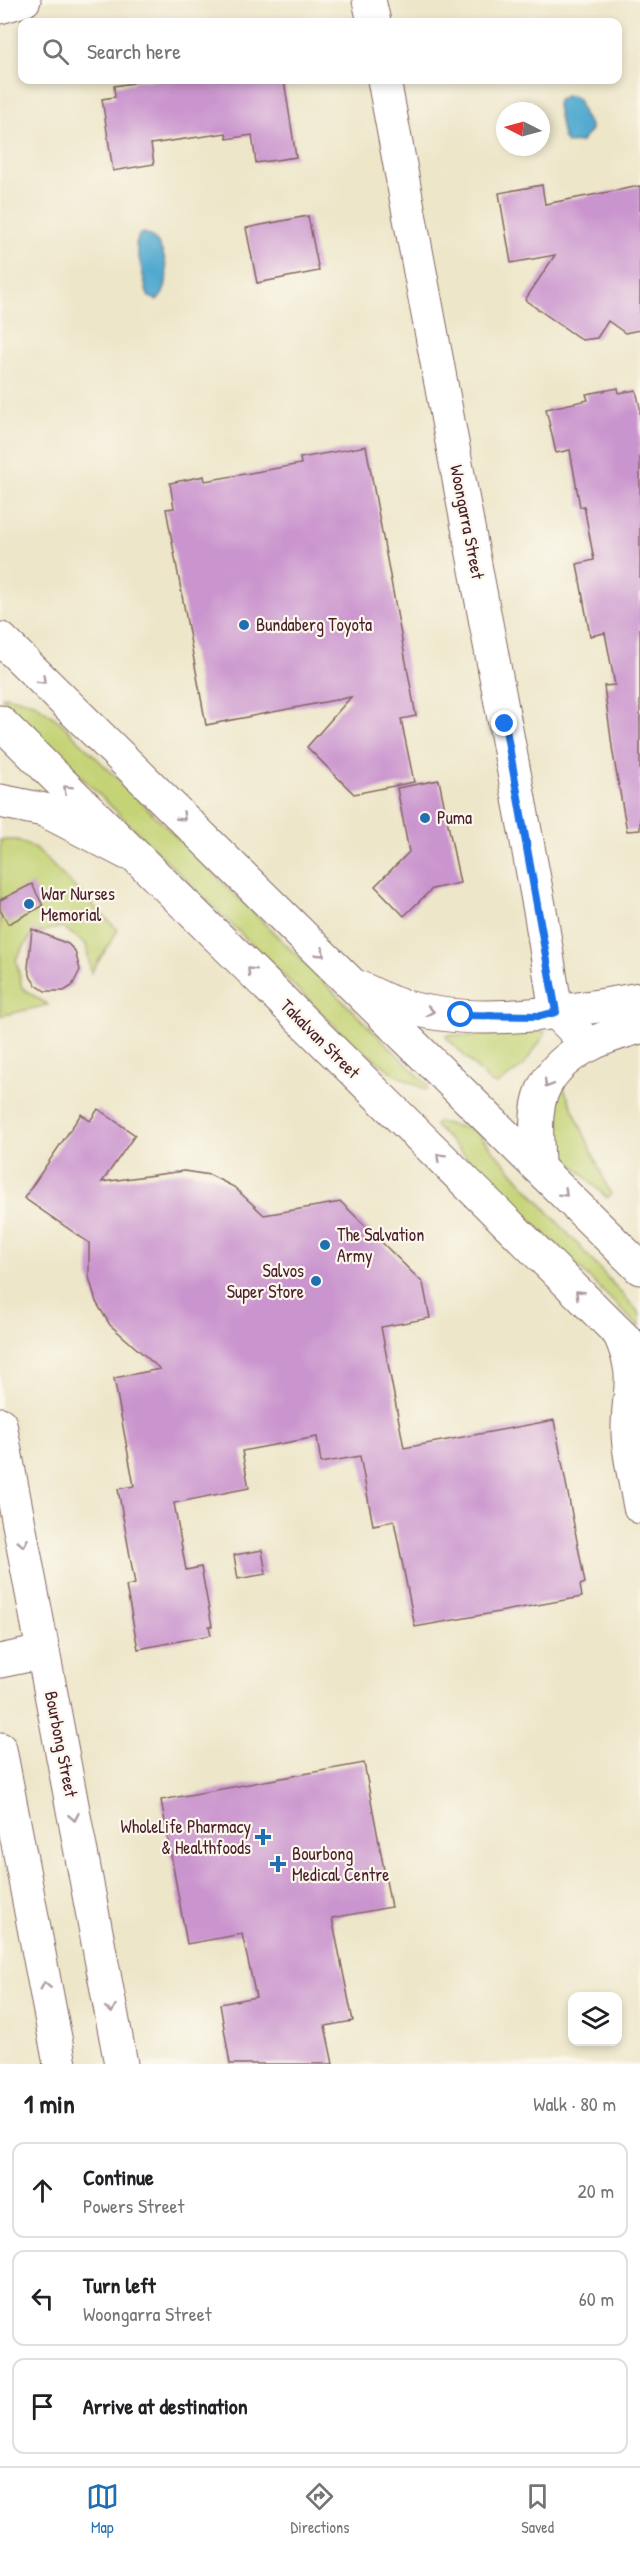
<!DOCTYPE html>
<html lang="en">
<head>
<meta charset="utf-8">
<style>
  body { margin:0; font-family:"Patrick Hand",sans-serif; background:#f6f6f6; color:#202124 }
  .controls { position:absolute; right:18px; bottom:18px; display:grid; overflow:hidden; border-radius:12px; box-shadow:0 3px 9px #0003 }
  .controls button { width:54px; height:54px; display:grid; place-items:center; padding:0; border:0; border-bottom:2px solid #e0e0e0; background:#fff; color:#202124; font:30px sans-serif }
  .compass { position:absolute; left:496px; top:102px; width:54px; height:54px; border-radius:50%; background:#fff; box-shadow:0 3px 9px #0003; rotate:276deg }
  .stop { position:absolute; width:18px; height:18px; margin:-14px; border:4px solid #1a73e8; border-radius:50%; background:#fff }
  .stop.end { background:#1a73e8; border-color:#fff; box-shadow:0 2px 6px #0008 }
  .list { margin:0; padding:0; list-style:none }
  h2 { display:flex; justify-content:space-between; align-items:center; height:78px; margin:0; padding:0 24px; font-size:26px }
  h2 small { font-size:20px; font-weight:400; color:#757577 }
  .list li { display:grid; grid-template-columns:39px 1fr auto; gap:18px; align-items:center; box-sizing:border-box; height:96px; margin:0 12px 12px; padding:0 12px; border:2px solid #e0e0e0; border-radius:12px }
  .list b { display:block; font-size:22px; white-space:nowrap }
  .list p { margin:0; font-size:20px; white-space:nowrap; color:#757577 }
  .list em { font-size:20px; font-style:normal; color:#757577 }
  .icon { flex:none; width:33px; height:33px; fill:none; stroke:currentColor; stroke-width:2; stroke-linecap:round; stroke-linejoin:round }
  .map { position:relative; flex:none; width:640px; height:2064px; overflow:hidden }
  .search { position:absolute; background:#fff; box-shadow:0 3px 9px #0003; left:18px; right:18px; top:18px; height:66px; display:flex; align-items:center; gap:15px; box-sizing:border-box; padding:0 21px; border-radius:12px; color:#757577; font-size:22px }
  .sheet { height:402px; background:#fff }
  nav { display:flex; justify-content:space-around; align-items:center; box-sizing:border-box; height:84px; border-top:2px solid #e0e0e0; background:#fff; font-size:16px; color:#757577 }
  nav a { display:grid; justify-items:center; gap:3px }
  nav .on { color:#1f6fb2 }
  .map>svg:first-child { display:block }
  .green { fill:#c4d376; stroke:#877950; stroke-width:1.5 }
  .water { fill:#53aad0; stroke:#4e647e; stroke-width:1.5 }
  .building { fill:#ca94ce }
  .lines { fill:none; stroke-linecap:round; stroke-linejoin:round }
  .street-casing { stroke:#836562; stroke-width:35 }
  .secondary-casing { stroke:#836562; stroke-width:35 }
  .highway-casing { stroke:#836562; stroke-width:35 }
  .street { stroke:#fff; stroke-width:33 }
  .secondary { stroke:#fff; stroke-width:33 }
  .highway { stroke:#fff; stroke-width:33 }
  .oneway { stroke:#ae9aa0 }
  .route { stroke:#1a73e8; stroke-width:8 }
  .poi-dot { fill:#1f6fb2; stroke:#fbf7ec; stroke-width:2 }
  .labels { text-anchor:middle; stroke-width:4.5; stroke-linejoin:round; paint-order:stroke }
  .street-label { font-size:18px; fill:#4a1f2b; stroke:#fbf7ec }
  .poi-label { font-size:18px; fill:#4a1f2b; stroke:#fbf7ec; text-anchor:start }
</style>
</head>
<body>
<div class="map">
<svg width="640" height="2064" viewBox="0 0 640 2064">
  <rect width="100%" height="100%" fill="#fbf7ec"/>
  <filter id="ink" filterUnits="userSpaceOnUse"><feTurbulence type="fractalNoise" baseFrequency=".0167" numOctaves="2"/><feDisplacementMap in="SourceGraphic" scale="12" xChannelSelector="R" yChannelSelector="G"/><feConvolveMatrix kernelMatrix="1 2 1 2 8 2 1 2 1" color-interpolation-filters="sRGB"/></filter>
  <filter id="wash" filterUnits="userSpaceOnUse"><feTurbulence type="fractalNoise" baseFrequency=".008" numOctaves="4" result="noise"/><feDisplacementMap in="SourceGraphic" scale="24" xChannelSelector="R" yChannelSelector="G"/><feGaussianBlur stdDeviation="1.35" result="paint"/><feColorMatrix in="noise" values="0 0 0 0 0 0 0 0 0 0 0 0 0 0 0 0 0 1.4 0 .05"/><feComposite in="paint" operator="in"/></filter>
  <g filter="url(#wash)">
    <rect width="100%" height="100%" fill="#ede6c9"/>
    <g class="green">
      <polygon points="6,696 34,703 60,722 428,1085 427,1090 396,1075 347,1038 6,703 2,697"/>
      <polygon points="0,840 17,840 36,849 118,930 91,973 86,944 62,927 32,934 16,959 22,988 48,1005 0,1016"/>
      <polygon points="542,1030 545,1033 544,1036 523,1066 497,1085 491,1083 446,1037 447,1035 469,1036"/>
      <polygon points="562,1084 611,1195 607,1198 520,1112 542,1093"/>
      <polygon points="438,1122 475,1130 640,1314 640,1328 435,1126"/>
    </g>
    <g class="water">
      <path d="M565,96C586,94 577,114 589,123L591,130L581,142L567,143L563,137L557,105L558,101Z"/>
      <path d="M143,233C166,236 175,288 157,300L149,297L147,293L136,244L139,235Z"/>
    </g>
    <g id="blocks">
      <g class="building">
        <polygon points="133,80 284,80 296,157 256,163 252,135 227,139 226,133 151,144 154,164 113,171 102,99 115,97 114,86 133,83"/>
        <polygon points="542,185 545,204 640,186 640,330 625,333 608,321 597,338 582,340 525,300 555,255 511,263 499,193"/>
        <polygon points="308,216 319,271 257,283 246,228"/>
        <polygon points="618,388 619,393 636,390 640,407 640,830 627,831 613,754 604,686 615,685 605,633 590,636 577,564 594,560 584,506 580,507 570,450 556,453 546,409 588,400 586,394"/>
        <polygon points="366,446 416,716 401,719 414,782 354,794 307,747 351,697 206,725 166,509 174,508 170,483 204,476 205,481 301,464 300,458"/>
        <polygon points="439,780 460,883 432,889 404,916 375,886 409,852 397,788"/>
        <polygon points="32,884 43,906 8,924 0,910 0,900"/>
        <polygon points="32,929 68,944 75,951 80,970 72,986 64,991 45,991 36,985 31,978 28,968"/>
        <polygon points="98,1109 135,1135 102,1182 184,1171 210,1175 234,1187 264,1215 341,1202 423,1283 430,1318 381,1327 404,1448 554,1420 585,1583 580,1585 582,1597 415,1627 394,1521 373,1525 360,1456 321,1463 317,1437 242,1451 249,1488 174,1503 186,1570 201,1567 212,1626 209,1626 211,1635 138,1649 126,1586 135,1584 118,1489 134,1486 114,1378 160,1369 110,1325 96,1302 89,1277 89,1243 24,1198 81,1114 90,1121"/>
        <polygon points="262,1550 266,1574 238,1579 234,1555"/>
        <polygon points="364,1763 391,1907 332,1918 353,2021 325,2026 333,2064 230,2064 220,2004 256,1997 242,1934 187,1944 161,1800"/>
      </g>
    </g>
  </g>
  <g filter="url(#ink)">
    <use href="#blocks" fill-opacity="0" stroke="#836562" stroke-width="1.5"/>
    <g class="lines">
      <defs>
        <g id="street">
          <polyline points="369,0 374,22"/>
          <polyline points="0,7 24,0"/>
          <polyline points="384,80 541,916 556,1012 589,1045"/>
          <path d="M355,986C368,991 380,998 393,1003C473,1030 560,1012 640,999"/>
          <path d="M538,1167C538,1144 533,1115 542,1092C558,1053 601,1037 640,1027"/>
        </g>
        <g id="secondary">
          <polyline points="0,801 44,810 127,853"/>
          <path d="M620,1335C640,1381 627,1390 628,1434C629,1458 636,1484 640,1507"/>
          <polyline points="0,1424 121,2064"/>
          <polyline points="0,1661 43,1652"/>
          <polyline points="0,1749 60,2064"/>
        </g>
        <g id="highway">
          <polyline points="1,639 640,1268"/>
          <polyline points="0,722 640,1354"/>
        </g>
      </defs>
      <use href="#street" class="street-casing"/>
      <use href="#secondary" class="secondary-casing"/>
      <use href="#highway" class="highway-casing"/>
      <use href="#street" class="street"/>
      <use href="#secondary" class="secondary"/>
      <use href="#highway" class="highway"/>
    </g>
    <defs><path id="oneway-chevron" d="M-2-3.5L2.5 0L-2 3.5" fill="none" stroke-width="1.6" stroke-linecap="round" stroke-linejoin="round" transform="scale(1.5)"/></defs>
    <g class="oneway">
      <use href="#oneway-chevron" transform="translate(42 680) rotate(44)"/>
      <use href="#oneway-chevron" transform="translate(67 789) rotate(-135)"/>
      <use href="#oneway-chevron" transform="translate(182 817) rotate(44)"/>
      <use href="#oneway-chevron" transform="translate(321 953) rotate(44)"/>
      <use href="#oneway-chevron" transform="translate(251 971) rotate(-135)"/>
      <use href="#oneway-chevron" transform="translate(430 1011) rotate(9)"/>
      <use href="#oneway-chevron" transform="translate(548 1084) rotate(121)"/>
      <use href="#oneway-chevron" transform="translate(440 1157) rotate(-135)"/>
      <use href="#oneway-chevron" transform="translate(564 1193) rotate(45)"/>
      <use href="#oneway-chevron" transform="translate(579 1294) rotate(-136)"/>
      <use href="#oneway-chevron" transform="translate(23 1543) rotate(79)"/>
      <use href="#oneway-chevron" transform="translate(74 1817) rotate(79)"/>
      <use href="#oneway-chevron" transform="translate(45 1986) rotate(-101)"/>
      <use href="#oneway-chevron" transform="translate(111 2009) rotate(79)"/>
    </g>
  </g>
  <g class="lines" filter="url(#ink)">
    <polyline class="route" points="461,1015 541,1016 556,1012 505,724"/>
  </g>
  <g class="poi-dot">
    <circle cx="244" cy="625" r="6"/>
    <circle cx="425" cy="818" r="6"/>
    <circle cx="29" cy="904" r="6"/>
    <circle cx="325" cy="1245" r="6"/>
    <circle cx="316" cy="1281" r="6"/>
    <path d="M260 1828h6v6h6v6h-6v6h-6v-6h-6v-6h6z"/>
    <path d="M275 1855h6v6h6v6h-6v6h-6v-6h-6v-6h6z"/>
  </g>
  <g class="labels">
    <g class="street-label">
      <text transform="translate(467 522) rotate(79)" y="6">Woongarra Street</text>
      <text transform="translate(320 1039) rotate(45)" y="6">Takalvan Street</text>
      <text transform="translate(61 1744) rotate(79)" y="6">Bourbong Street</text>
    </g>
    <g class="poi-label">
      <text x="256" y="631">Bundaberg Toyota</text>
      <text x="437" y="824">Puma</text>
      <text x="41" y="900">War Nurses<tspan x="41" dy="21">Memorial</tspan></text>
      <text x="337" y="1241">The Salvation<tspan x="337" dy="21">Army</tspan></text>
      <text x="304" y="1277" text-anchor="end">Salvos<tspan x="304" dy="21">Super Store</tspan></text>
      <text x="251" y="1833" text-anchor="end">WholeLife Pharmacy<tspan x="251" dy="21">&amp; Healthfoods</tspan></text>
      <text x="292" y="1860">Bourbong<tspan x="292" dy="21">Medical Centre</tspan></text>
    </g>
  </g>
</svg>
<div class="controls">
<button><svg class="icon" aria-label="layers" viewBox="0 0 24 24"><path d="M12 4l9 5-9 5-9-5zM3 14l9 5 9-5"/></svg></button>
</div>
<svg class="compass" viewBox="-18 -18 36 36"><path d="M0-13l5 13h-10z" fill="#e53935"/><path d="M0 13l5-13h-10z" fill="#757577"/></svg>
<div class="stop" style="left:461px;top:1015px"></div>
<div class="stop end" style="left:505px;top:724px"></div>
<div class="search"><svg class="icon" aria-label="search" viewBox="0 0 24 24"><circle cx="10" cy="10" r="6"/><path d="M15 15l6 6"/></svg>Search here</div>
</div>
<section class="sheet">
<h2>1 min<small>Walk · 80 m</small></h2>
<ul class="list">
<li><svg class="icon" aria-label="ahead" viewBox="0 0 24 24"><path d="M12 20V5M6 11l6-6 6 6"/></svg><div><b>Continue</b><p>Powers Street</p></div><em>20 m</em></li>
<li><svg class="icon" aria-label="left" viewBox="0 0 24 24"><path d="M17 20v-9H6M10 6l-5 5 5 5"/></svg><div><b>Turn left</b><p>Woongarra Street</p></div><em>60 m</em></li>
<li><svg class="icon" aria-label="arrive" viewBox="0 0 24 24"><path d="M6 21V4h12l-3 4 3 4H6"/></svg><div><b>Arrive at destination</b></div></li>
</ul>
</section>
<nav>
<a class="on"><svg class="icon" aria-label="map" viewBox="0 0 24 24"><path d="M3 6l6-2 6 2 6-2v14l-6 2-6-2-6 2zM9 4v14M15 6v14"/></svg>Map</a>
<a><svg class="icon" aria-label="directions" viewBox="0 0 24 24"><path d="M12 3l9 9-9 9-9-9zM9 14v-3h6M13 9l2 2-2 2"/></svg>Directions</a>
<a><svg class="icon" aria-label="saved" viewBox="0 0 24 24"><path d="M7 4h10v16l-5-4-5 4z"/></svg>Saved</a>
</nav>
</body>
</html>
